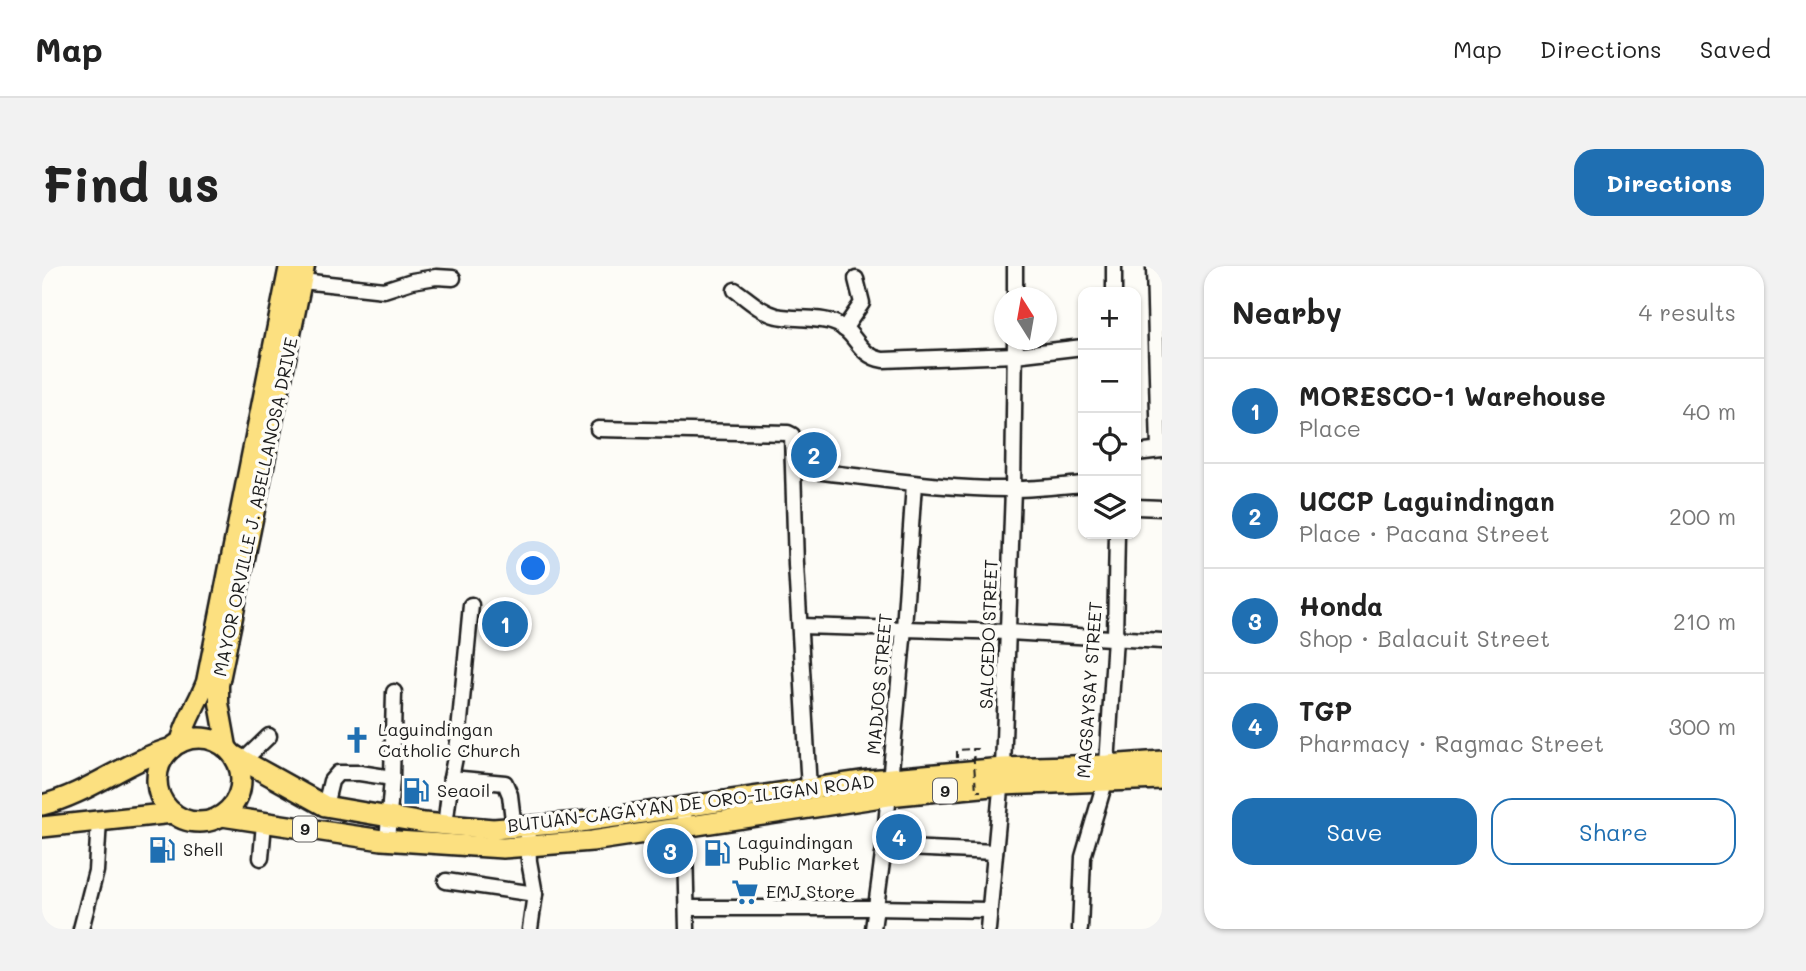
<!DOCTYPE html>
<html lang="en">
<head>
<meta charset="utf-8">
<style>
  body { margin:0; font-family:Mali,sans-serif; background:#f2f2f2; color:#222 }
  .controls { position:absolute; right:21px; top:21px; display:grid; overflow:hidden; border-radius:14px; box-shadow:0 2px 5px #0004 }
  .controls button { width:63px; height:63px; display:grid; place-items:center; padding:0; border:0; border-bottom:2px solid #e0e0e0; background:#fff; color:#222; font:35px sans-serif }
  .compass { position:absolute; left:952px; top:21px; width:63px; height:63px; border-radius:50%; background:#fff; box-shadow:0 2px 5px #0004; rotate:349deg }
  .you { position:absolute; left:492px; top:303px; width:24px; height:24px; margin:-18px; border:5px solid #fff; border-radius:50%; background:#1a73e8; box-shadow:0 0 0 10px #1a73e833 }
  .badge { display:grid; place-items:center; width:46px; height:46px; border-radius:50%; background:#1f6fb2; color:#fff; font-size:23px; font-weight:700 }
  .pin { position:absolute; translate:-50% -50%; border:4px solid #fff; box-shadow:0 2px 7px #0006 }
  .list { margin:0; padding:0; list-style:none }
  h2 { display:flex; justify-content:space-between; align-items:center; height:91px; margin:0; padding:0 28px; font-size:30px }
  h2 small { font-size:23px; font-weight:400; color:#767676 }
  .list li { display:grid; grid-template-columns:46px 1fr auto; gap:21px; align-items:center; box-sizing:border-box; height:105px; padding:0 28px; border-top:2px solid #e0e0e0 }
  .list b { display:block; font-size:26px; white-space:nowrap }
  .list p { margin:0; font-size:23px; white-space:nowrap; color:#767676 }
  .list em { font-size:23px; font-style:normal; color:#767676 }
  .actions { display:flex; gap:14px; padding:21px 28px }
  .actions a { flex:1; padding:16px 0; border:2px solid #1f6fb2; border-radius:21px; text-align:center; font-size:24px; color:#1f6fb2 }
  .actions .main { background:#1f6fb2; color:#fff }
  .icon { flex:none; width:38px; height:38px; fill:none; stroke:currentColor; stroke-width:2; stroke-linecap:round; stroke-linejoin:round }
  .map { position:relative; flex:none; width:1120px; height:663px; overflow:hidden; border-radius:21px }
  header { display:flex; align-items:center; gap:42px; box-sizing:border-box; height:98px; padding:0 35px; background:#fff; border-bottom:2px solid #e0e0e0 }
  header strong { font-size:33px }
  nav { display:flex; gap:38px; margin-inline-start:auto; font-size:24px }
  .intro { display:flex; align-items:center; justify-content:space-between; box-sizing:border-box; height:168px; padding:0 42px }
  h1 { margin:0; font-size:49px }
  .button { padding:18px 32px; border-radius:21px; background:#1f6fb2; color:#fff; font-size:24px; font-weight:700 }
  main { display:flex; gap:42px; padding:0 42px }
  aside { flex:1; background:#fff; border-radius:21px; box-shadow:0 2px 5px #0004 }
  .map>svg:first-child { display:block }
  .lines { fill:none; stroke-linecap:round; stroke-linejoin:round }
  .minor-tunnel { stroke:#dbdad6; stroke-width:14; stroke-dasharray:14 7; stroke-linecap:butt }
  .minor-casing { stroke:#1c1c1c; stroke-width:19 }
  .major-casing { stroke:#1c1c1c; stroke-width:23 }
  .highway-casing { stroke:#1c1c1c; stroke-width:24 }
  .path { stroke:#1c1c1c; stroke-width:2; stroke-dasharray:7 5; stroke-linecap:butt }
  .minor { stroke:#fdfcf7; stroke-width:14 }
  .major { stroke:#fce080; stroke-width:18 }
  .highway { stroke:#fce080; stroke-width:19 }
  .path-bridge { stroke:#1c1c1c; stroke-width:2; stroke-dasharray:7 5; stroke-linecap:butt }
  .labels { text-anchor:middle; stroke-width:7; stroke-linejoin:round; paint-order:stroke }
  .shield { fill:#fdfcf7; stroke:#605f5e; stroke-width:2 }
  .shield-label { font-size:16px; font-weight:bold; fill:#1c1c1c }
  .street-label { font-size:18px; fill:#1c1c1c; stroke:#fdfcf7 }
  .poi-label { font-size:18px; fill:#1c1c1c; stroke:#fdfcf7; text-anchor:start }
</style>
</head>
<body>
<header>
<strong>Map</strong>
<nav><a>Map</a><a>Directions</a><a>Saved</a></nav>
</header>
<div class="intro"><h1>Find us</h1><a class="button">Directions</a></div>
<main>
<div class="map">
<svg width="1120" height="663" viewBox="0 0 1120 663">
  <rect width="100%" height="100%" fill="#fdfcf7"/>
  <filter id="ink" filterUnits="userSpaceOnUse"><feTurbulence type="fractalNoise" baseFrequency=".0143" numOctaves="2"/><feDisplacementMap in="SourceGraphic" scale="14" xChannelSelector="R" yChannelSelector="G"/><feConvolveMatrix kernelMatrix="1 2 1 2 8 2 1 2 1" color-interpolation-filters="sRGB"/></filter>
  <g filter="url(#ink)">
    <g class="lines">
      <polyline class="minor-tunnel" points="113,584 126,585"/>
      <defs>
        <g id="minor">
          <polyline points="973,0 973,32"/>
          <polyline points="1072,0 1072,26"/>
          <polyline points="1112,2 1117,184"/>
          <polyline points="260,15 342,24 370,15 394,11 411,12"/>
          <path d="M693,24C706,33 719,46 735,50C754,54 777,50 795,58C816,68 815,89 841,94L973,89L1041,81"/>
          <polyline points="802,63 820,37 814,13"/>
          <polyline points="556,163 746,167 750,169 754,299 767,523"/>
          <polyline points="1094,187 1120,184"/>
          <path d="M752,203C825,210 898,224 972,223C995,223 1018,220 1041,218"/>
          <polyline points="1094,241 1120,242"/>
          <polyline points="758,360 967,366 1120,375"/>
          <polyline points="202,494 227,470"/>
          <polyline points="350,512 352,426"/>
          <polyline points="409,512 416,476 429,339"/>
          <polyline points="283,540 289,515 296,507 318,507 350,512 345,575"/>
          <polyline points="642,541 645,663"/>
          <polyline points="403,560 409,512 463,517 468,529 472,562"/>
          <polyline points="486,571 487,595 493,628 488,663"/>
          <polyline points="842,581 953,586"/>
          <polyline points="219,592 222,557"/>
          <polyline points="404,615 493,628"/>
          <polyline points="645,642 832,642 947,644"/>
          <polyline points="39,663 54,605 57,554"/>
          <polyline points="831,663 842,581 862,362 872,218"/>
          <polyline points="946,663 961,502 971,223 973,74"/>
          <polyline points="1038,663 1041,591 1063,516 1065,499 1073,372 1075,268"/>
        </g>
        <g id="major">
          <path d="M138,477C143,455 156,437 164,416L247,0"/>
          <polyline points="185,481 177,437 177,419 263,0"/>
        </g>
        <g id="highway">
          <circle cx="157" cy="514" r="42"/>
          <polyline points="193,490 283,540 382,557 451,563 538,556 827,514 961,502 1065,499 1120,495"/>
          <path d="M0,539C46,528 84,495 130,482"/>
          <polyline points="180,550 340,574 461,582 550,575 846,530 960,519 1120,513"/>
          <polyline points="0,561 131,547"/>
        </g>
      </defs>
      <use href="#minor" class="minor-casing"/>
      <use href="#major" class="major-casing"/>
      <use href="#highway" class="highway-casing"/>
      <polyline class="path" points="915,492 915,484 931,483"/>
      <use href="#minor" class="minor"/>
      <use href="#major" class="major"/>
      <use href="#highway" class="highway"/>
      <polyline class="path-bridge" points="936,483 931,483 934,525 939,525"/>
    </g>
  </g>
  <defs>
    <symbol id="church-bare" viewBox="-9 -9 18 18"><path d="M-1.2-6h2.4v3.5h3.3v2.4h-3.3V6h-2.4V-.1h-3.3v-2.4h3.3Z" fill="#1f6fb2" stroke="#fdfcf7" stroke-width="2.5" paint-order="stroke"/></symbol>
    <symbol id="fuel-bare" viewBox="-9 -9 18 18"><path d="M-5.5-6h7V0h2V4h1.3V-2.5L3-4.5l.8-.8L6-3V5H2.5V1h-1V6h-7ZM-4.2-4.7v3.2H.2V-4.7Z" fill="#1f6fb2" stroke="#fdfcf7" stroke-width="2.5" paint-order="stroke"/></symbol>
    <symbol id="supermarket-bare" viewBox="-9 -9 18 18"><path d="M-6-5.5h2.5l.6 2H6L4.5 2H-2.5L-4.4-4H-6ZM-1.5 3.2a1.3 1.3 0 1 0 .1 0ZM3 3.2a1.3 1.3 0 1 0 .1 0Z" fill="#1f6fb2" stroke="#fdfcf7" stroke-width="2.5" paint-order="stroke"/></symbol>
  </defs>
  <g fill-rule="evenodd">
    <use href="#church-bare" x="296" y="455" width="38" height="38"/>
    <use href="#fuel-bare" x="355" y="506" width="38" height="38"/>
    <use href="#fuel-bare" x="101" y="565" width="38" height="38"/>
    <use href="#fuel-bare" x="656" y="568" width="38" height="38"/>
    <use href="#supermarket-bare" x="684" y="607" width="38" height="38"/>
  </g>
  <g class="labels">
    <g class="shield">
      <rect x="891" y="512.5" width="24" height="25" rx="5"/>
      <rect x="251" y="550.5" width="24" height="25" rx="5"/>
    </g>
    <g class="shield-label">
      <text x="903" y="531">9</text>
      <text x="263" y="569">9</text>
    </g>
    <g class="street-label">
      <text transform="translate(214 241) rotate(-78)" y="6">MAYOR ORVILLE J. ABELLANOSA DRIVE</text>
      <text transform="translate(947 368) rotate(-88)" y="6">SALCEDO STREET</text>
      <text transform="translate(838 418) rotate(-85)" y="6">MADJOS STREET</text>
      <text transform="translate(1048 424) rotate(-86)" y="6">MAGSAYSAY STREET</text>
      <text transform="translate(649 538) rotate(-7)" y="6">BUTUAN-CAGAYAN DE ORO-ILIGAN ROAD</text>
    </g>
    <g class="poi-label">
      <text x="336" y="470">Laguindingan<tspan x="336" dy="21">Catholic Church</tspan></text>
      <text x="395" y="531">Seaoil</text>
      <text x="696" y="583">Laguindingan<tspan x="696" dy="21">Public Market</tspan></text>
      <text x="141" y="590">Shell</text>
      <text x="724" y="632">EMJ Store</text>
    </g>
  </g>
</svg>
<div class="controls">
<button>+</button>
<button>−</button>
<button><svg class="icon" aria-label="locate" viewBox="0 0 24 24"><circle cx="12" cy="12" r="6"/><path d="M12 2v4M12 18v4M2 12h4M18 12h4"/></svg></button>
<button><svg class="icon" aria-label="layers" viewBox="0 0 24 24"><path d="M12 4l9 5-9 5-9-5zM3 14l9 5 9-5"/></svg></button>
</div>
<svg class="compass" viewBox="-18 -18 36 36"><path d="M0-13l5 13h-10z" fill="#e53935"/><path d="M0 13l5-13h-10z" fill="#767676"/></svg>
<div class="you"></div>
<div class="pin badge" style="left:463px;top:358px">1</div>
<div class="pin badge" style="left:772px;top:189px">2</div>
<div class="pin badge" style="left:628px;top:585px">3</div>
<div class="pin badge" style="left:857px;top:571px">4</div>
</div>
<aside>
<h2>Nearby<small>4 results</small></h2>
<ul class="list">
<li><span class="badge">1</span><div><b>MORESCO-1 Warehouse</b><p>Place</p></div><em>40 m</em></li>
<li><span class="badge">2</span><div><b>UCCP Laguindingan</b><p>Place · Pacana Street</p></div><em>200 m</em></li>
<li><span class="badge">3</span><div><b>Honda</b><p>Shop · Balacuit Street</p></div><em>210 m</em></li>
<li><span class="badge">4</span><div><b>TGP</b><p>Pharmacy · Ragmac Street</p></div><em>300 m</em></li>
</ul>
<div class="actions"><a class="main">Save</a><a>Share</a></div>
</aside>
</main>
</body>
</html>
